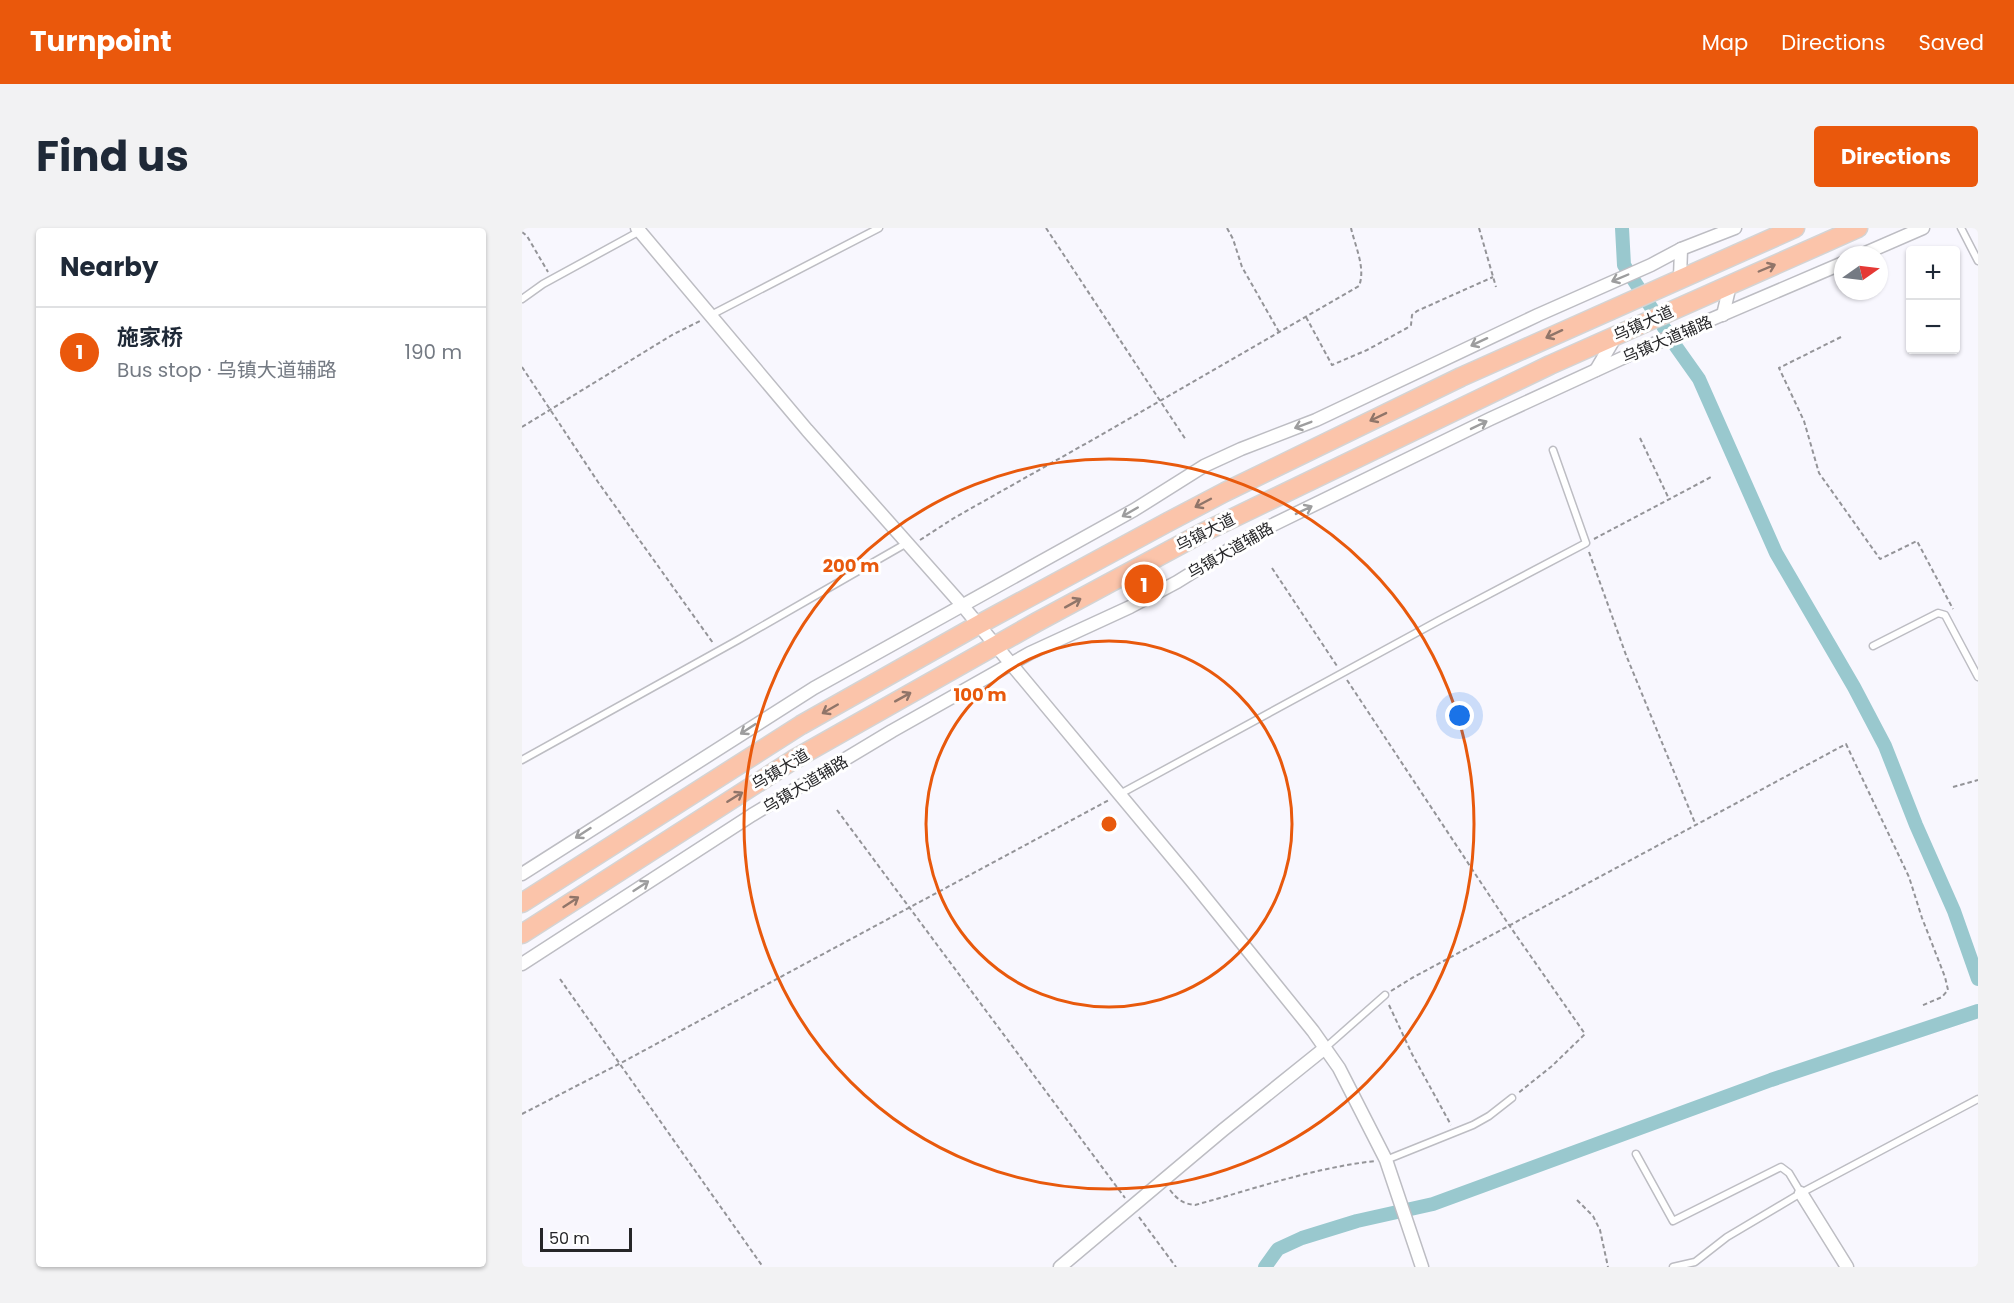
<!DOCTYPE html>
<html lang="en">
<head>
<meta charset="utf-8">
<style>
  body { margin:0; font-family:Poppins,"Noto Sans SC",sans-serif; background:#f2f2f3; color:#1f2937 }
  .controls { position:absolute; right:18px; top:18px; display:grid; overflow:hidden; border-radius:6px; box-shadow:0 2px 4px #0004 }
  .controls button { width:54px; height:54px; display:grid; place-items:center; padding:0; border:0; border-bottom:2px solid #e0e1e3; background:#fff; color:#1f2937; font:30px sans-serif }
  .compass { position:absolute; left:1312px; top:18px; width:54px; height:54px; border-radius:50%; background:#fff; box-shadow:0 2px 4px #0004; rotate:76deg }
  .scale { position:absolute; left:18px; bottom:15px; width:92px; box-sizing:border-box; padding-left:6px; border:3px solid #262628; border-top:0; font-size:16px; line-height:21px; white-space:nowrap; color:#262628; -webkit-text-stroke:4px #fff; paint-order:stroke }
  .you { position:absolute; left:938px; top:488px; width:21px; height:21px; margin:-15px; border:4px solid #fff; border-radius:50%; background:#1a73e8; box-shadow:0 0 0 9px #1a73e833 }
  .badge { display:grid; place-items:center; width:39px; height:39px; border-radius:50%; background:#ea580c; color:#fff; font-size:20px; font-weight:700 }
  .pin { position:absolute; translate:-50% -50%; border:3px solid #fff; box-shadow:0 2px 6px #0006 }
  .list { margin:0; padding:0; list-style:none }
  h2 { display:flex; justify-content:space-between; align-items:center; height:78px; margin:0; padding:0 24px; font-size:26px }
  h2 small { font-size:20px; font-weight:400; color:#747a83 }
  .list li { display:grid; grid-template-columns:39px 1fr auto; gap:18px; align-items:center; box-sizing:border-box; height:90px; padding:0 24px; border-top:2px solid #e0e1e3 }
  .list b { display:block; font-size:22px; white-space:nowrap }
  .list p { margin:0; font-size:20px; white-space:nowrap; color:#747a83 }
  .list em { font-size:20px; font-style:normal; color:#747a83 }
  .map { position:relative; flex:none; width:1456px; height:1039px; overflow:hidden; border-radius:6px }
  header { display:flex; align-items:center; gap:36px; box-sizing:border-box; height:84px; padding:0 30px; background:#ea580c; color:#fff }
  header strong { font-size:28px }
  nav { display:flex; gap:33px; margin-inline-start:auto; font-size:21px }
  .intro { display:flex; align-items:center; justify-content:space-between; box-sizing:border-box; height:144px; padding:0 36px }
  h1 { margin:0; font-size:42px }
  .button { padding:15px 27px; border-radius:6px; background:#ea580c; color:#fff; font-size:21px; font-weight:700 }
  main { display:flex; gap:36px; padding:0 36px }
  aside { flex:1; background:#fff; border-radius:6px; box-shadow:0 2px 4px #0004 }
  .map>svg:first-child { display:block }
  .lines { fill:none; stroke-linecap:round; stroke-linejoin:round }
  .canal { stroke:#99c8ce; stroke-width:14 }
  .service-casing { stroke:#bdbdc3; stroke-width:9 }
  .minor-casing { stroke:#bdbdc3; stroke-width:15 }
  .primary-casing { stroke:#d4d4d4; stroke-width:21 }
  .path { stroke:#949498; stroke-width:2; stroke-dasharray:4.5 3; stroke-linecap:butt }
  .service { stroke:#fff; stroke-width:6 }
  .minor { stroke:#fff; stroke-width:12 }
  .primary { stroke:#fbc4aa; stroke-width:18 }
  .oneway { stroke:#907569 }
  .oneway2 { stroke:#9d9d9e }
  .ring { fill:none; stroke:#e8590c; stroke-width:3 }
  .labels { text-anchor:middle; stroke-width:6; stroke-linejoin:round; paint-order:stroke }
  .street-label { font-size:16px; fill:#262628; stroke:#fff }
  .centre { fill:#e8590c; stroke:#fff; stroke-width:3 }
  .ring-label { font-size:18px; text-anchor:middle; font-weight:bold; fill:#e8590c; stroke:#fff; stroke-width:6; stroke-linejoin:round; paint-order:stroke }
</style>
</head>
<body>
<header>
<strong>Turnpoint</strong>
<nav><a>Map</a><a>Directions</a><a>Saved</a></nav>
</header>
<div class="intro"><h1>Find us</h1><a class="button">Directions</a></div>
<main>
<aside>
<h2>Nearby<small></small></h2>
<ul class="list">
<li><span class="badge">1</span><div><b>施家桥</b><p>Bus stop · 乌镇大道辅路</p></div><em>190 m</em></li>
</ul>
</aside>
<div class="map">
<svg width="1456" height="1039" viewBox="0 0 1456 1039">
  <rect width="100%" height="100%" fill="#f8f7fe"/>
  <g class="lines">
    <g class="canal">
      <polyline points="1100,0 1102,37 1155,120 1177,151 1254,325 1332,459 1363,518 1394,597 1432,683 1456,751"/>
      <polyline points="743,1039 756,1021 780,1010 835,993 911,976 1249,852 1456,783"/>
    </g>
    <defs>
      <g id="service">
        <polyline points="1439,0 1456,33"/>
        <polyline points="0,71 21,56 118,3"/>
        <polyline points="189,87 357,0"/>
        <polyline points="1351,418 1416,385 1423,387 1456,449"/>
        <polyline points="0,532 216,412 385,315"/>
        <polyline points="598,566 916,393 1064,315 1031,222"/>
        <polyline points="803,820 863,767"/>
        <polyline points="1114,926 1151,993 1259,939 1267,945 1279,965"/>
        <polyline points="864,932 951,897 967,888 990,870"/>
        <polyline points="1151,1039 1173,1034 1205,1009 1279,965 1456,871"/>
      </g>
      <g id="minor">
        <polyline points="115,0 285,202 440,377 669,652 791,803 817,840 864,932 900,1039"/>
        <polyline points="1339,27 1401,0"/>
        <polyline points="1158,50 1159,21"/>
        <polyline points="1201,87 1208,57"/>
        <polyline points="1074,142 1094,108"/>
        <polyline points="0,646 292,460 612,282 682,238 719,221 794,192 1016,87 1129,37 1159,21 1213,0"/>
        <polyline points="0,736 230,587 370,503 508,425 608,379 655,354 732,306 968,191 1120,121 1321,35"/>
        <polyline points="1279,965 1325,1039"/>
        <polyline points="538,1039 701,902 803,820"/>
      </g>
      <g id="primary">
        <polyline points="0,675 279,497 456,397 646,294 703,264 939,149 1273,0"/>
        <polyline points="0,706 271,532 515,394 680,305 1028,137 1336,0"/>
      </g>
    </defs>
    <use href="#service" class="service-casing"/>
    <use href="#minor" class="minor-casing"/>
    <use href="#primary" class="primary-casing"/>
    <g class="path">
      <polyline points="524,0 664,212"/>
      <polyline points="705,0 711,11 720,39 757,104"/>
      <polyline points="957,0 974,59"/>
      <polyline points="0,4 5,8 26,44"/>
      <polyline points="784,89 810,137 845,122 885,100 889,97 890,87 895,83 971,49"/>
      <polyline points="1319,109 1257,140 1282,193 1297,245 1358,331 1395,313 1431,381"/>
      <polyline points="0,139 76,254 191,415"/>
      <polyline points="0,199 150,107 178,93"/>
      <polyline points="1118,210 1147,271"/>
      <polyline points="1072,311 1191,248"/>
      <path d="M398,312L432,290L579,207L837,58C844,40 833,18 829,0"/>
      <polyline points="1067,324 1104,427 1173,595"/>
      <polyline points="750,340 815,438"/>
      <polyline points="825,452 987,697 1063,806 1030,838 995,866"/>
      <polyline points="1431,559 1456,552"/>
      <polyline points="315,582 603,970"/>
      <polyline points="38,751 241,1039"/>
      <polyline points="869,763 890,750 1324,516 1387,649 1400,690 1423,749 1426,762 1420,769 1399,778"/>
      <polyline points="867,777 890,826 929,897"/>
      <polyline points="0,886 97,836 587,572"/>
      <path d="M648,962C655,971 661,976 673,977C732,961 791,940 853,933"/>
      <polyline points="1055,972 1071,988 1078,1002 1086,1039"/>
      <polyline points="617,989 654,1039"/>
    </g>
    <use href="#service" class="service"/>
    <use href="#minor" class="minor"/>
    <use href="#primary" class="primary"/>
  </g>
  <defs><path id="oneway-shaft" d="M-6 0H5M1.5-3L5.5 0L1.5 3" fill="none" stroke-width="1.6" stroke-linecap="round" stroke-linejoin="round" transform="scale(1.5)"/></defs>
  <g class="oneway">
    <use href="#oneway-shaft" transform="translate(1245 40) rotate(-23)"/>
    <use href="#oneway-shaft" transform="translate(1032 106) rotate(155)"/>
    <use href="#oneway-shaft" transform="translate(856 189) rotate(154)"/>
    <use href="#oneway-shaft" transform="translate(681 275) rotate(152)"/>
    <use href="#oneway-shaft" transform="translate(551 375) rotate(-29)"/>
    <use href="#oneway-shaft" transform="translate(381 469) rotate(-29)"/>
    <use href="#oneway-shaft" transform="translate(308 481) rotate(150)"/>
    <use href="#oneway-shaft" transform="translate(213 569) rotate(-32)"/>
    <use href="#oneway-shaft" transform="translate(49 674) rotate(-33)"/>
  </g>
  <g class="oneway2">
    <use href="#oneway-shaft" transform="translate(1098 50) rotate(157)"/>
    <use href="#oneway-shaft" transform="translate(957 114) rotate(155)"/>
    <use href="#oneway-shaft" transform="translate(781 197) rotate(159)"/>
    <use href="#oneway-shaft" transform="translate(957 197) rotate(-26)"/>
    <use href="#oneway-shaft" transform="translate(782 282) rotate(-26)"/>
    <use href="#oneway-shaft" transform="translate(608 284) rotate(150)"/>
    <use href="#oneway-shaft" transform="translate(226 501) rotate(147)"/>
    <use href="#oneway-shaft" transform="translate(61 605) rotate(147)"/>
    <use href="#oneway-shaft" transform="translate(119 658) rotate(-33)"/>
  </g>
  <g class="ring">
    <circle cx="587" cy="596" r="183"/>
    <circle cx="587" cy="596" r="365"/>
  </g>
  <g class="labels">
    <g class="street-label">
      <text transform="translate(1121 95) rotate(-24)" y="6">乌镇大道</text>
      <text transform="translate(1145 111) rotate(-23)" y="6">乌镇大道辅路</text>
      <text transform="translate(683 304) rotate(-27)" y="6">乌镇大道</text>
      <text transform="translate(708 322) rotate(-30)" y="6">乌镇大道辅路</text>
      <text transform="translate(258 541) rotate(-31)" y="6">乌镇大道</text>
      <text transform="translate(283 556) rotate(-31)" y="6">乌镇大道辅路</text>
    </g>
  </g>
  <circle cx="587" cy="596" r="9" class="centre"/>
  <g class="ring-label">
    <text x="329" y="344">200 m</text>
    <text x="458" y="473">100 m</text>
  </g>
</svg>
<div class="controls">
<button>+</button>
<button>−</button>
</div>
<svg class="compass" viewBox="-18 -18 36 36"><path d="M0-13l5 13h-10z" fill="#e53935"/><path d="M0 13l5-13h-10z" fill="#747a83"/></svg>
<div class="scale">50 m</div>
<div class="you"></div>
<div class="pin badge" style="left:622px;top:356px">1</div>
</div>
</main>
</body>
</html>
